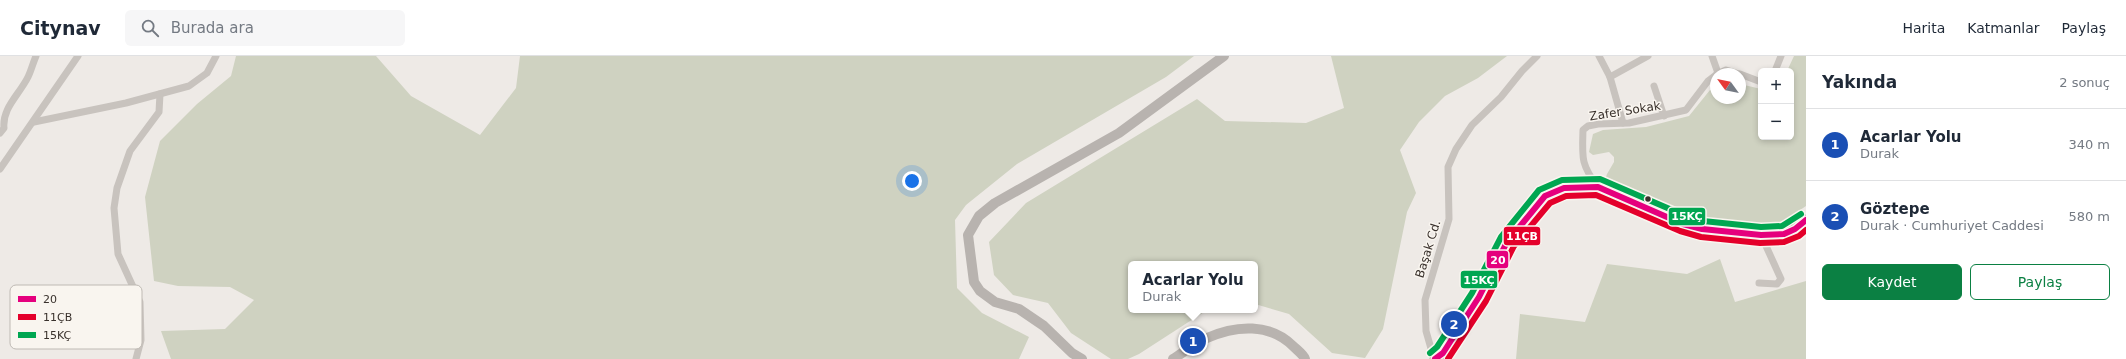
<!DOCTYPE html>
<html lang="tr">
<head>
<meta charset="utf-8">
<style>
  body { margin:0; font-family:"DejaVu Sans",sans-serif; background:#f6f6f7; color:#1f2937 }
  .controls { position:absolute; right:12px; top:12px; display:grid; overflow:hidden; border-radius:6px; box-shadow:0 2px 6px #0003 }
  .controls button { width:36px; height:36px; display:grid; place-items:center; padding:0; border:0; border-bottom:1px solid #e0e1e3; background:#fff; color:#1f2937; font:20px sans-serif }
  .compass { position:absolute; left:1710px; top:12px; width:36px; height:36px; border-radius:50%; background:#fff; box-shadow:0 2px 6px #0003; rotate:303deg }
  .you { position:absolute; left:912px; top:125px; width:14px; height:14px; margin:-10px; border:3px solid #fff; border-radius:50%; background:#1a73e8; box-shadow:0 0 0 6px #1a73e833 }
  .badge { display:grid; place-items:center; width:26px; height:26px; border-radius:50%; background:#0b8043; color:#fff; font-size:13px; font-weight:700 }
  .pin { position:absolute; translate:-50% -50%; border:2px solid #fff; box-shadow:0 1px 4px #0006 }
  .popup { position:absolute; left:1128px; top:205px; width:130px; height:52px; box-sizing:border-box; display:grid; place-content:center; border-radius:6px; background:#fff; filter:drop-shadow(0 1px 3px #0005); font-size:13px; white-space:nowrap; color:#747a83 }
  .popup b { font-size:15px; color:#1f2937 }
  .popup::after { content:''; position:absolute; left:50%; top:100%; margin-left:-8px; border:8px solid transparent; border-top-color:#fff }
  .list { margin:0; padding:0; list-style:none }
  h2 { display:flex; justify-content:space-between; align-items:center; height:52px; margin:0; padding:0 16px; font-size:17px }
  h2 small { font-size:13px; font-weight:400; color:#747a83 }
  .list li { display:grid; grid-template-columns:26px 1fr auto; gap:12px; align-items:center; box-sizing:border-box; height:72px; padding:0 16px; border-top:1px solid #e0e1e3 }
  .list b { display:block; font-size:15px; white-space:nowrap }
  .list p { margin:0; font-size:13px; white-space:nowrap; color:#747a83 }
  .list em { font-size:13px; font-style:normal; color:#747a83 }
  .actions { display:flex; gap:8px; padding:12px 16px }
  .actions a { flex:1; padding:9px 0; border:1px solid #0b8043; border-radius:6px; text-align:center; font-size:14px; color:#0b8043 }
  .actions .main { background:#0b8043; color:#fff }
  .icon { flex:none; width:22px; height:22px; fill:none; stroke:currentColor; stroke-width:2; stroke-linecap:round; stroke-linejoin:round }
  .map { position:relative; flex:none; width:1806px; height:303px; overflow:hidden }
  header { display:flex; align-items:center; gap:24px; box-sizing:border-box; height:56px; padding:0 20px; background:#fff; border-bottom:1px solid #e0e1e3 }
  header strong { font-size:19px }
  nav { display:flex; gap:22px; margin-inline-start:auto; font-size:14px }
  .search { width:280px; height:36px; background:#f6f6f7; display:flex; align-items:center; gap:10px; box-sizing:border-box; padding:0 14px; border-radius:6px; color:#747a83; font-size:15px }
  main { display:flex }
  aside { flex:1; background:#fff }
  .map>svg:first-child { display:block }
  .green { fill:#cfd2c1 }
  .lines { fill:none; stroke-linecap:round; stroke-linejoin:round }
  .minor { stroke:#c8c3be; stroke-width:7 }
  .secondary { stroke:#b8b3af; stroke-width:10 }
  .primary { stroke:#ada8a3; stroke-width:11 }
  .bus-1-casing { stroke:#f9f5ef; stroke-width:9 }
  .bus-2-casing { stroke:#f9f5ef; stroke-width:9 }
  .bus-3-casing { stroke:#f9f5ef; stroke-width:9 }
  .bus-1 { stroke:#e5007d; stroke-width:6 }
  .bus-2 { stroke:#e4002b; stroke-width:6 }
  .bus-3 { stroke:#00a651; stroke-width:6 }
  .bus-dot { fill:#39312c; stroke:#f9f5ef; stroke-width:1.5 }
  .labels { text-anchor:middle; stroke-width:3; stroke-linejoin:round; paint-order:stroke }
  .street-label { font-size:12px; fill:#39312c; stroke:#f9f5ef }
  .key { fill:#f9f5ef; stroke:#bfbab4; stroke-width:1 }
  .key-label { font-size:11px; fill:#39312c }
  .line-badge { stroke:#f9f5ef; stroke-width:1.5 }
  .badge-label { font-size:11px; text-anchor:middle; font-weight:bold; fill:#fff }
</style>
</head>
<body>
<header>
<strong>Citynav</strong>
<div class="search"><svg class="icon" aria-label="search" viewBox="0 0 24 24"><circle cx="10" cy="10" r="6"/><path d="M15 15l6 6"/></svg>Burada ara</div>
<nav><a>Harita</a><a>Katmanlar</a><a>Paylaş</a></nav>
</header>
<main>
<div class="map">
<svg width="1806" height="303" viewBox="0 0 1806 303">
  <rect width="100%" height="100%" fill="#eeeae6"/>
  <g class="green">
    <polygon points="236,0 376,0 411,40 480,79 516,32 520,0 1194,0 1166,21 1017,108 966,149 955,164 957,232 982,257 1029,281 1019,303 171,303 161,275 225,273 254,244 230,231 178,230 154,225 145,141 160,85 197,48 231,20"/>
    <polygon points="1331,0 1507,0 1478,22 1445,40 1419,66 1400,94 1416,137 1407,156 1383,273 1365,302 1332,297 1289,258 1255,248 1255,208 1131,208 1131,254 1216,254 1204,256 1139,298 1128,303 1111,303 1071,277 1048,247 1013,239 994,219 989,186 1026,147 1197,43 1225,65 1306,67 1344,52"/>
    <polygon points="1794,0 1806,0 1806,150 1785,164 1772,169 1720,165 1683,157 1605,124 1607,118 1614,106 1614,101 1609,96 1593,99 1589,96 1593,78 1603,74 1646,71 1689,60 1710,34 1716,35 1716,42 1740,42 1740,28 1761,33 1761,81 1791,81 1791,15 1787,15"/>
    <polygon points="1720,203 1735,246 1806,225 1806,303 1516,303 1520,258 1585,266 1607,208 1687,218"/>
  </g>
  <g class="lines">
    <g class="minor">
      <polyline points="1599,0 1610,21 1623,67"/>
      <polyline points="1712,0 1718,17"/>
      <polyline points="1775,15 1781,0"/>
      <polyline points="1717,18 1726,14 1739,18"/>
      <polyline points="1740,18 1761,26"/>
      <polyline points="1610,21 1648,0"/>
      <polyline points="1654,30 1664,60"/>
      <polyline points="34,66 126,47 189,30 207,17 216,0"/>
      <path d="M0,77L4,72C2,52 19,39 28,21C31,15 33,7 36,0"/>
      <polyline points="0,113 78,0"/>
      <path d="M1598,131C1581,109 1582,102 1583,74L1588,70L1598,68L1629,67L1686,54L1708,25L1716,19"/>
      <polyline points="1759,227 1777,228 1781,223 1761,179"/>
      <polyline points="1443,297 1450,303"/>
      <polyline points="136,303 141,284 140,246 118,198 114,152 117,132 130,95 159,56 160,38"/>
      <polyline points="1434,303 1426,275 1425,244 1449,163 1448,111 1456,93 1472,69 1501,41 1522,15 1537,0"/>
    </g>
    <g class="secondary">
      <polyline points="1082,303 1072,297 1044,270 1019,253 995,246 980,235 974,226 968,179 979,160 995,147 1119,77 1224,0"/>
      <path d="M1173,303C1184,296 1195,287 1207,282C1236,269 1270,267 1293,290C1297,294 1303,298 1305,303"/>
    </g>
    <polyline class="primary" points="1435,303 1443,297 1479,241 1507,186 1545,140 1564,132 1598,131 1683,168 1702,173 1761,179 1784,178 1795,173 1806,164"/>
    <defs>
      <polyline id="bus-1" points="1435,303 1443,297 1479,241 1507,186 1545,140 1564,132 1598,131 1683,168 1702,173 1761,179 1784,178 1795,173 1806,164"/>
      <polyline id="bus-2" points="1448,303 1486,245 1514,190 1550,147 1566,140 1596,139 1680,175 1701,181 1760,187 1784,186 1799,180 1806,174"/>
      <polyline id="bus-3" points="1430,297 1437,291 1472,237 1501,181 1539,134 1562,124 1600,123 1686,160 1703,165 1761,171 1782,170 1801,158"/>
    </defs>
    <use href="#bus-1" class="bus-1-casing"/>
    <use href="#bus-2" class="bus-2-casing"/>
    <use href="#bus-3" class="bus-3-casing"/>
    <use href="#bus-1" class="bus-1"/>
    <use href="#bus-2" class="bus-2"/>
    <use href="#bus-3" class="bus-3"/>
  </g>
  <circle class="bus-dot" cx="1648" cy="143" r="3.5"/>
  <g class="labels">
    <g class="street-label">
      <text transform="translate(1625 55) rotate(-9)" y="4">Zafer Sokak</text>
      <text transform="translate(1428 193) rotate(-73)" y="4">Başak Cd.</text>
    </g>
  </g>
  <rect x="10" y="229" width="132" height="64" rx="6" class="key"/>
  <rect x="18" y="240" width="18" height="6" fill="#e5007d"/>
  <rect x="18" y="258" width="18" height="6" fill="#e4002b"/>
  <rect x="18" y="276" width="18" height="6" fill="#00a651"/>
  <g class="key-label">
    <text x="43" y="247">20</text>
    <text x="43" y="265">11ÇB</text>
    <text x="43" y="283">15KÇ</text>
  </g>
  <g class="line-badge">
    <rect x="1668" y="151" width="38" height="19" rx="4" fill="#00a651"/>
    <rect x="1503" y="170" width="38" height="20" rx="4" fill="#e4002b"/>
    <rect x="1486" y="194" width="23" height="19" rx="4" fill="#e5007d"/>
    <rect x="1460" y="214" width="38" height="19" rx="4" fill="#00a651"/>
  </g>
  <g class="badge-label">
    <text x="1687" y="164">15KÇ</text>
    <text x="1522" y="184">11ÇB</text>
    <text x="1498" y="208">20</text>
    <text x="1479" y="228">15KÇ</text>
  </g>
</svg>
<div class="controls">
<button>+</button>
<button>−</button>
</div>
<svg class="compass" viewBox="-18 -18 36 36"><path d="M0-13l5 13h-10z" fill="#e53935"/><path d="M0 13l5-13h-10z" fill="#747a83"/></svg>
<div class="you"></div>
<div class="pin badge" style="left:1193px;top:285px;background:#1a4fb4">1</div>
<div class="popup"><b>Acarlar Yolu</b>Durak</div>
<div class="pin badge" style="left:1454px;top:268px;background:#1a4fb4">2</div>
</div>
<aside>
<h2>Yakında<small>2 sonuç</small></h2>
<ul class="list">
<li><span class="badge" style="background:#1a4fb4">1</span><div><b>Acarlar Yolu</b><p>Durak</p></div><em>340 m</em></li>
<li><span class="badge" style="background:#1a4fb4">2</span><div><b>Göztepe</b><p>Durak · Cumhuriyet Caddesi</p></div><em>580 m</em></li>
</ul>
<div class="actions"><a class="main">Kaydet</a><a>Paylaş</a></div>
</aside>
</main>
</body>
</html>
